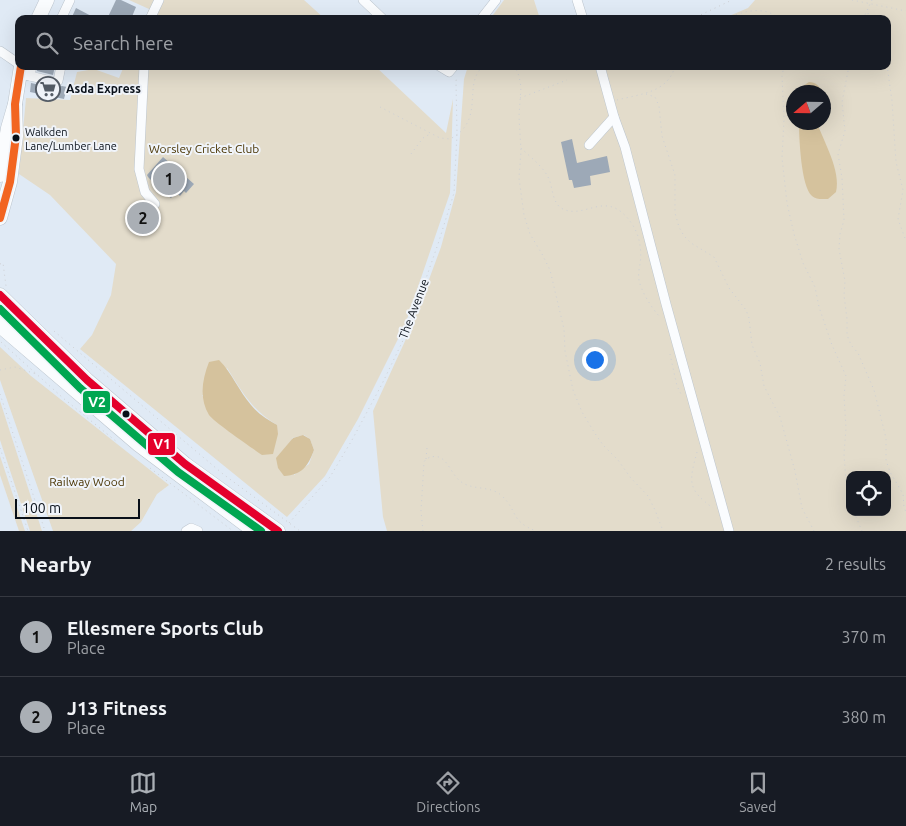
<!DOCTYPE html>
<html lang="en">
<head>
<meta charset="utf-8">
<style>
  body { margin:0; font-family:Ubuntu,sans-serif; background:#20242c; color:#f1f3f6 }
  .controls { position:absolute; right:15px; bottom:15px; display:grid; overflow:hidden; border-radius:10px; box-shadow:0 5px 20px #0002 }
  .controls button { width:45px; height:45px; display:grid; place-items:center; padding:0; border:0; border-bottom:1px solid #363941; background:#171b24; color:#f1f3f6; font:25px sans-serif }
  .compass { position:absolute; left:786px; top:85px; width:45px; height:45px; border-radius:50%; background:#171b24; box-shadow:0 5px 20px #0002; rotate:250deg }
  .scale { position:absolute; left:15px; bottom:12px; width:125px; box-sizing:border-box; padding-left:5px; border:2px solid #091019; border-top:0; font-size:14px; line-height:18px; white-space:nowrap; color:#091019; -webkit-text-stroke:4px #f0f4fa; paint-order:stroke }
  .you { position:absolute; left:594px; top:359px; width:18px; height:18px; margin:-12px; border:4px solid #fff; border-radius:50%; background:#1a73e8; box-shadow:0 0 0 8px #1a73e833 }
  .badge { display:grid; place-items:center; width:32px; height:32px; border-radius:50%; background:#aaafb5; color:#111; font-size:16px; font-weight:700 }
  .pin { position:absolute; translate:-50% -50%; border:2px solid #fff; box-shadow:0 1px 5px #0006 }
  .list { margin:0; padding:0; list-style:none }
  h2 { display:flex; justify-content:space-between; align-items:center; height:65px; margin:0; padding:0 20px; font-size:21px }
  h2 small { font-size:16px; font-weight:400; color:#9ea1a6 }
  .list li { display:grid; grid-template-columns:32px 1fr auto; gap:15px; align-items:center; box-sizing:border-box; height:80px; padding:0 20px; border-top:1px solid #363941 }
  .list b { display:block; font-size:19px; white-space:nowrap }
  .list p { margin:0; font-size:16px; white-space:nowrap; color:#9ea1a6 }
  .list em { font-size:16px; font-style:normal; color:#9ea1a6 }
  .icon { flex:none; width:28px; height:28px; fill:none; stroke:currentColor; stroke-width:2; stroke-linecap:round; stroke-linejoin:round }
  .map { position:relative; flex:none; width:906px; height:531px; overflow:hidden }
  .search { position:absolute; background:#171b24; box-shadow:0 5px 20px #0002; left:15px; right:15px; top:15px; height:55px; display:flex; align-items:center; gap:12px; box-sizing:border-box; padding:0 18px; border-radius:10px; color:#9ea1a6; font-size:19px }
  .sheet { height:225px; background:#171b24 }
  nav { display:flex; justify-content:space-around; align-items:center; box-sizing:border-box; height:70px; border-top:1px solid #363941; background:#171b24; font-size:14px; color:#9ea1a6 }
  nav a { display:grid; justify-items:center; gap:2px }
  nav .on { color:#aaafb5 }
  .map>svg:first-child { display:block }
  .green { fill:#e3dccb; fill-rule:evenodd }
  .water { fill:#d5c29d }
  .building { fill:#9da9b7 }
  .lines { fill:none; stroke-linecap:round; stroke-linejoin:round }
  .minor-casing { stroke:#bcc5ce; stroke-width:10 }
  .highway-casing { stroke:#bcc5ce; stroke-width:15 }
  .path { stroke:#ced0d4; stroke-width:1; stroke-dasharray:1 4; stroke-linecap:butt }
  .minor { stroke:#fafcfe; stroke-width:9 }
  .highway { stroke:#fafcfe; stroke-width:14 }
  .bus-1-casing { stroke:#f0f4fa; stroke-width:11 }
  .bus-2-casing { stroke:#f0f4fa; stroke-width:11 }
  .bus-3-casing { stroke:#f0f4fa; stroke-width:11 }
  .bus-1 { stroke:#e4002b; stroke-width:8 }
  .bus-2 { stroke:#00a651; stroke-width:8 }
  .bus-3 { stroke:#f26522; stroke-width:8 }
  .bus-dot { fill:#091019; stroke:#f0f4fa; stroke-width:2 }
  .labels { text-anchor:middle; stroke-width:4; stroke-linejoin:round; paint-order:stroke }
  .bus-label { font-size:11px; fill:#091019; stroke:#f0f4fa; text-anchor:start }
  .poi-label { font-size:12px; font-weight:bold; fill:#091019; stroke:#f0f4fa; text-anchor:start }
  .park-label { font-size:12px; fill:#4a3503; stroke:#f0f4fa }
  .street-label { font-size:12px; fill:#091019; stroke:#f0f4fa }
  .line-badge { stroke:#f0f4fa; stroke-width:2 }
  .badge-label { font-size:14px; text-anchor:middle; font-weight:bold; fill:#fff }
</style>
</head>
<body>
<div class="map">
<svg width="906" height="531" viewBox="0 0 906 531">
  <rect width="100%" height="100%" fill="#e0eaf5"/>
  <g class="green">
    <polygon points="129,0 304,0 325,19 145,19 149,9"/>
    <polygon points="504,0 534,0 540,19 490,19"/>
    <path d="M755,0H906V531H387L383,517L373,411L411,328L441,247L456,192L464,79L468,66H887V19H722L748,8ZM794,92H824V122H794ZM850,475H887V512H850Z"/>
    <path d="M124,66H375L446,133L453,99L450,193L405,325L358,419L325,476L287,517L80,349L92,335L111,295L116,264L50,195L19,174L26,98L70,100L77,72L94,69L119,78ZM227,368C243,393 251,409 277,425L202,396ZM304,435L310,439L314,450L309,464L294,475L292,438Z"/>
    <polygon points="0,347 31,376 169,485 157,494 141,522 131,531 53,531 0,380"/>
    <polygon points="0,401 42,531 30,531 0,440"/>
    <polygon points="0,456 25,531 19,531 0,475"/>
  </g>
  <g class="water">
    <path d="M809,82C815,82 820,86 822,92H802L803,86Z"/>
    <path d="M799,123H817C824,142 841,171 836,192L828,199C823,199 816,200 812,196C801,187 799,137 799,123Z"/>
    <path d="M219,360C232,373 239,391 251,405C258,414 268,420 277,425L278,434L273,454L262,455C252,448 214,422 209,415C199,398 202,380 209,362Z"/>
    <path d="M303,435L310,439L314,450C308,466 302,475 284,476L278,468L276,458L293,438Z"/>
  </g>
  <g class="building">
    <polygon points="116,0 121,0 136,7 131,19 107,19"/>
    <polygon points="76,8 97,19 71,19"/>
    <polygon points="38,66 55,66 53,75 37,71"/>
    <polygon points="31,83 54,88 62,86 67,87 64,99 30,92"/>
    <polygon points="572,139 577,163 607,156 610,172 590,176 591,185 574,188 572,180 569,180 561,142"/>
    <polygon points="163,157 194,184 186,193 184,191 180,196 176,192 171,198 152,184 153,182 148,177 147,175"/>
    <polygon points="144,205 156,215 146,226 140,221 132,230 126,225"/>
  </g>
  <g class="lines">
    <defs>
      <g id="minor">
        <polyline points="363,0 383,19"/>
        <polyline points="577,0 583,19"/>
        <polyline points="61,19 70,0"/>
        <polyline points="150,19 159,0"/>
        <polyline points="481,19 496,0"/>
        <polyline points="0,51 19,64"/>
        <polyline points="144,66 139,169 145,192 155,204"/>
        <polyline points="439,66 449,72 454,66"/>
        <polyline points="25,75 30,76 32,66"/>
        <polyline points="30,76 55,82 58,81 61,66"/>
        <polyline points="614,117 625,147 666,304 729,531"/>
        <polyline points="589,145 614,117 600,66"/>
        <polyline points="186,531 191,528 198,531"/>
      </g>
      <g id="highway">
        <polyline points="38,19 47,0"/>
        <polyline points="0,175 8,128 15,104 21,66"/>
        <polyline points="0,218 10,182 16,136 15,104"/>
        <polyline points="0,295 87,380 185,464 278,531"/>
        <polyline points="0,312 53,361"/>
        <polyline points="0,326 139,445 254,531"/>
      </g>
    </defs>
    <use href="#minor" class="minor-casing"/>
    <use href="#highway" class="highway-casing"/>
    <g class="path">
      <polyline points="852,0 906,11"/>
      <polyline points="692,19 732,0"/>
      <path d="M727,19C742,11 765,5 779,19"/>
      <polyline points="863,19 872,0"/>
      <polyline points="867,19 869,9"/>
      <polyline points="887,65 892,101 896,162 903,190 898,219 906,241"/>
      <polyline points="502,66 516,69 519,76 521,87 519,116 521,151 519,178 524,215 530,234 542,254 550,270 564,329 565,351 573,390 582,412 594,432 603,445 618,460 630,477 648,496 655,510 663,531"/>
      <polyline points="784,66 782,76 784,119 782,158 787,203 794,234 803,263 815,287 819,307 832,345 846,376 844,396 846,428 844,454 847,495 850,506"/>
      <polyline points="849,66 842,102 845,131 838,154 842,178 844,220 840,234 839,249 845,281 844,295 847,319 847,335 851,345 858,353 874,390 886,438 886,460 890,472 903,494 904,507 906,512"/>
      <polyline points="646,94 655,97 659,106 662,136 675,175 675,213 679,227 684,236 691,243 714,257 729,288 746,310 749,318 752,345 760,363 764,386 780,417 795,471 802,508 814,531"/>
      <polyline points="520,98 567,80"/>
      <path d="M617,100C640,94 668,93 675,66"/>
      <path d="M380,107L440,138L450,139C487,120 461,83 484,66"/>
      <path d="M521,148C530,157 543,166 549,179C553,188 552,204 563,209C586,220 607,187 632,224C640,236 642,251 640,264C639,269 638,275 639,280C641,291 651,307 659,316"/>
      <polyline points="411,154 423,138 430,134"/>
      <polyline points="0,264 3,263 6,286"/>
      <polyline points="54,331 223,474 300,531"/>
      <polyline points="1,342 63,398 117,442"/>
      <polyline points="670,354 677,386 682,396"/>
      <polyline points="0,370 15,367 36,374"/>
      <polyline points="0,394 45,531"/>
      <polyline points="0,448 28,531"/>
      <path d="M697,452C689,482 687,489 713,508"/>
      <polyline points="426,459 427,448"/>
      <polyline points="150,468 233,531"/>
      <polyline points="854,512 862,531"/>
      <polyline points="289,523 330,477 352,440 382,384 408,330 438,244 454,193 457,134 456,81 457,77"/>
      <path d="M423,531L421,511L424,462L426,459C446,449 448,471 460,481C472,491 491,485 502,496C518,511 510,521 536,531"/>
    </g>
    <use href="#minor" class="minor"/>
    <use href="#highway" class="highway"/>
    <defs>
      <polyline id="bus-1" points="0,295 87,380 185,464 278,531"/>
      <polyline id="bus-2" points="0,309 80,388 178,472 261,531"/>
      <polyline id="bus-3" points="0,218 10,182 16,136 15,104 21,66"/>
    </defs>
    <use href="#bus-1" class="bus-1-casing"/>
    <use href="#bus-2" class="bus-2-casing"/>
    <use href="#bus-3" class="bus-3-casing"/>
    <use href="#bus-1" class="bus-1"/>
    <use href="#bus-2" class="bus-2"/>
    <use href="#bus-3" class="bus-3"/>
  </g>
  <defs>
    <symbol id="supermarket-ring" viewBox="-11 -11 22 22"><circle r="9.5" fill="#f0f4fa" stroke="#545c66" stroke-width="1.5"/><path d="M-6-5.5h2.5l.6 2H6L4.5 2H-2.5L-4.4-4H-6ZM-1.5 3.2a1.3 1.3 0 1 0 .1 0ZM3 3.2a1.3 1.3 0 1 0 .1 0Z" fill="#545c66"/></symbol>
  </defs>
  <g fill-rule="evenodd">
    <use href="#supermarket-ring" x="34" y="75" width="28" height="28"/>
  </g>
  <g class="bus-dot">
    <circle cx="16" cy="138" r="4.5"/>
    <circle cx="126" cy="414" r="4.5"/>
  </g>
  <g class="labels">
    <g class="bus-label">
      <text x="25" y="136">Walkden<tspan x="25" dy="14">Lane/Lumber Lane</tspan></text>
    </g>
    <g class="poi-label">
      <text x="66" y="93">Asda Express</text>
    </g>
    <g class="park-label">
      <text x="204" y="153">Worsley Cricket Club</text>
      <text x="87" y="486">Railway Wood</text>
    </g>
    <g class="street-label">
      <text transform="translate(414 309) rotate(-69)" y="4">The Avenue</text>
    </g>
  </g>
  <g class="line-badge">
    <rect x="82" y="390" width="29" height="24" rx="5" fill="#00a651"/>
    <rect x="147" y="432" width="29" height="24" rx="5" fill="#e4002b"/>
  </g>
  <g class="badge-label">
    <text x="97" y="407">V2</text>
    <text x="162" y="449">V1</text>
  </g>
</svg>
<div class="controls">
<button><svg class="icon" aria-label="locate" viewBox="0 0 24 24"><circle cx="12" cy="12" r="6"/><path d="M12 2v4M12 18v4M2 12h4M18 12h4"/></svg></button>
</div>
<svg class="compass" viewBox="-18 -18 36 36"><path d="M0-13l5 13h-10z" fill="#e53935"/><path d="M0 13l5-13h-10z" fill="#9ea1a6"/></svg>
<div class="scale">100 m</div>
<div class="you"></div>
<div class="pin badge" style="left:169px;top:179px">1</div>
<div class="pin badge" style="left:143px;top:218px">2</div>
<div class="search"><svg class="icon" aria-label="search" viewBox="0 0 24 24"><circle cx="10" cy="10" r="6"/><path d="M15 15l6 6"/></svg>Search here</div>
</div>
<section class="sheet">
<h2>Nearby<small>2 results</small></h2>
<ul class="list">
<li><span class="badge">1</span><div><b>Ellesmere Sports Club</b><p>Place</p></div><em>370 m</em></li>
<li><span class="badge">2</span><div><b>J13 Fitness</b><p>Place</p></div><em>380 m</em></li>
</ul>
</section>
<nav>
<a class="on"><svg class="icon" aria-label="map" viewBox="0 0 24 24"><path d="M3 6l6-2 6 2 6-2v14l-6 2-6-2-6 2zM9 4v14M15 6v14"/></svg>Map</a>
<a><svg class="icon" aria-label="directions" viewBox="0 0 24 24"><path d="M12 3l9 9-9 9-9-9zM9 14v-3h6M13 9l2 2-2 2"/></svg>Directions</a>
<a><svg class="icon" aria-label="saved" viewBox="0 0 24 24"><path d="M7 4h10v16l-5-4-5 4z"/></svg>Saved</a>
</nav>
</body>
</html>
